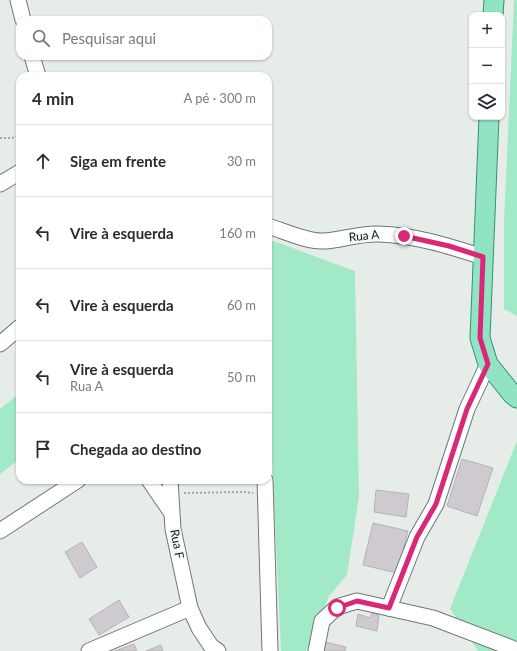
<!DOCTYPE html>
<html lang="pt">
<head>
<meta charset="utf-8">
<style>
  body { margin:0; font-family:Lato,sans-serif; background:#f7f7f7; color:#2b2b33 }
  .controls { position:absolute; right:12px; top:12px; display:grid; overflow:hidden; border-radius:8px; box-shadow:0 1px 3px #0004 }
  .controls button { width:36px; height:36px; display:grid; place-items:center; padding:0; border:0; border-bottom:1px solid #e1e1e2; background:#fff; color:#2b2b33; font:20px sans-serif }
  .stop { position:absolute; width:12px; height:12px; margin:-9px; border:3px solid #db2777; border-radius:50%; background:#fff }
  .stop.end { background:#db2777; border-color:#fff; box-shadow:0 1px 4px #0008 }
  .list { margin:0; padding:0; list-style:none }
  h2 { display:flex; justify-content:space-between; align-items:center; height:52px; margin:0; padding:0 16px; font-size:17px }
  h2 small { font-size:13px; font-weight:400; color:#7c7c81 }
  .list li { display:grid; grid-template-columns:26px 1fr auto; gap:12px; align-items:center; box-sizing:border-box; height:72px; padding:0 16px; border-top:1px solid #e1e1e2 }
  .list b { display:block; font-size:15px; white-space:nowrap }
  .list p { margin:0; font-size:13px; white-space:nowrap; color:#7c7c81 }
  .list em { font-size:13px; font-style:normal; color:#7c7c81 }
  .icon { flex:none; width:22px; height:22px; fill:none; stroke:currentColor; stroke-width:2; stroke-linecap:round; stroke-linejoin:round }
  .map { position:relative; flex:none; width:517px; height:651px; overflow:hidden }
  .search { position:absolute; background:#fff; box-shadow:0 1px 3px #0004; left:16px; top:16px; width:256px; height:44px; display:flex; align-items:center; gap:10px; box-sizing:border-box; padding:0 14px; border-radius:12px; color:#7c7c81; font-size:15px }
  .panel { position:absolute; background:#fff; box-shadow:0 1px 3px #0004; left:16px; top:72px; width:256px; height:412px; border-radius:12px }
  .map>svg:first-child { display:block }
  .green { fill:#a2e9c7 }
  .building { fill:#cfcacf; stroke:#b7b2b7 }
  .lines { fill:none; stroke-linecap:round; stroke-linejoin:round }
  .minor-casing { stroke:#717774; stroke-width:17 }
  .major-casing { stroke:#36916e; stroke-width:21 }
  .path { stroke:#a2a8a5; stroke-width:2; stroke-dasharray:2 2; stroke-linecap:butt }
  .minor { stroke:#fff; stroke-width:15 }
  .major { stroke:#90e3c3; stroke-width:19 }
  .route { stroke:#db2777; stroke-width:5 }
  .labels { text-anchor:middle; stroke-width:4; stroke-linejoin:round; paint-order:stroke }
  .street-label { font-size:12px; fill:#171a19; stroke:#f3faf7 }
</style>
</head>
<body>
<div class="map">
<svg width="517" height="651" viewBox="0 0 517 651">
  <rect width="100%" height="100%" fill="#e6ede9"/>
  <g class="green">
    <polygon points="514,0 517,0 517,316 504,309 504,222"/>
    <polygon points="268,239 355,271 359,497 347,575 329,596 306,651 281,651 268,371"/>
    <polygon points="20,393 20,459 0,474 0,409"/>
    <polygon points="517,441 517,651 478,651 450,609"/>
  </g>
  <g class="building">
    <polygon points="462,459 493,468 477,516 447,506"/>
    <polygon points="376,490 409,494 406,517 374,512"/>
    <polygon points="373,523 408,531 397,573 363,565"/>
    <polygon points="82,542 97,567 80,578 65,552"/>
    <polygon points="119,600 129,617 99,635 89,619"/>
    <polygon points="372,613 379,615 377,631 356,626 358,614 370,618"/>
    <polygon points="325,642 346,647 345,651 323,651"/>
    <polygon points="134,644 137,651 115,651"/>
    <polygon points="161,645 163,651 146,651"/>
  </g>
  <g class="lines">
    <defs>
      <g id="minor">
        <polyline points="18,0 23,20"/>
        <polyline points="32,56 38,76"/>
        <polyline points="0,184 20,172"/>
        <path d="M268,226C284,231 307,242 324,241C342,240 360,233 379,234C414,235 449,246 483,257"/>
        <polyline points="0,344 20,327"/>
        <polyline points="149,480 171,512"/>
        <polyline points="170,480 173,529 190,608 199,628 211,646 218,651"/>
        <polyline points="265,480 270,651"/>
        <polyline points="0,531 78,480"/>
        <polyline points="389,608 417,537 436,504 467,409 488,364"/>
        <polyline points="89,651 190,608"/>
        <polyline points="316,651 322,621 337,607 357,601 433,618 517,650"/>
      </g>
      <g id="major">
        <polyline points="493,15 494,0"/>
        <polyline points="489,117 480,338 488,364 512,394 517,398"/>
      </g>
    </defs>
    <use href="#minor" class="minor-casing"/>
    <use href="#major" class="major-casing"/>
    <g class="path">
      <polyline points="0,138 12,138 20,135"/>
      <polyline points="184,493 244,492 253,493"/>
    </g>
    <use href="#minor" class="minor"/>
    <use href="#major" class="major"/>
  </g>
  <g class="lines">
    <polyline class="route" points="337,608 357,601 389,608 417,537 436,504 467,409 488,364 480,338 483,257 449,246 404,236"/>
  </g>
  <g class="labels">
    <g class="street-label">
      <text transform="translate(364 236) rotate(-6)" y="4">Rua A</text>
      <text transform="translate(177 544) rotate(79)" y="4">Rua F</text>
    </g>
  </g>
</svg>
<div class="controls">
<button>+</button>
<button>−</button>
<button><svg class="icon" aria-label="layers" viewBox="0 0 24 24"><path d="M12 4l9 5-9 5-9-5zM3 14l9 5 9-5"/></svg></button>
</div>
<div class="stop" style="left:337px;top:608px"></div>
<div class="stop end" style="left:404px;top:236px"></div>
<div class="search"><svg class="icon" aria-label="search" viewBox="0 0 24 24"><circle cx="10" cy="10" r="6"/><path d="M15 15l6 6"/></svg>Pesquisar aqui</div>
<section class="panel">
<h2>4 min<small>A pé · 300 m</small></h2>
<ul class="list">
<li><svg class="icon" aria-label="ahead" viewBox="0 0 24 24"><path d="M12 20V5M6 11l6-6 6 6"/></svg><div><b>Siga em frente</b></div><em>30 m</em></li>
<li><svg class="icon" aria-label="left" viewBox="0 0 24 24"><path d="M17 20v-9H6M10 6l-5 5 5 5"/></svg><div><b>Vire à esquerda</b></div><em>160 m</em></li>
<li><svg class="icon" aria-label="left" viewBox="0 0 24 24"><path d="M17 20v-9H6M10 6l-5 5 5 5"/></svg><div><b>Vire à esquerda</b></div><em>60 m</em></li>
<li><svg class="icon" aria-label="left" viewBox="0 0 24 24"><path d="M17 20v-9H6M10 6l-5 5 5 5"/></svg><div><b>Vire à esquerda</b><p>Rua A</p></div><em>50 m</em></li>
<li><svg class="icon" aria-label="arrive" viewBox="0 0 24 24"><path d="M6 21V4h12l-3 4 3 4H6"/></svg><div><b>Chegada ao destino</b></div></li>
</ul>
</section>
</div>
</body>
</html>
